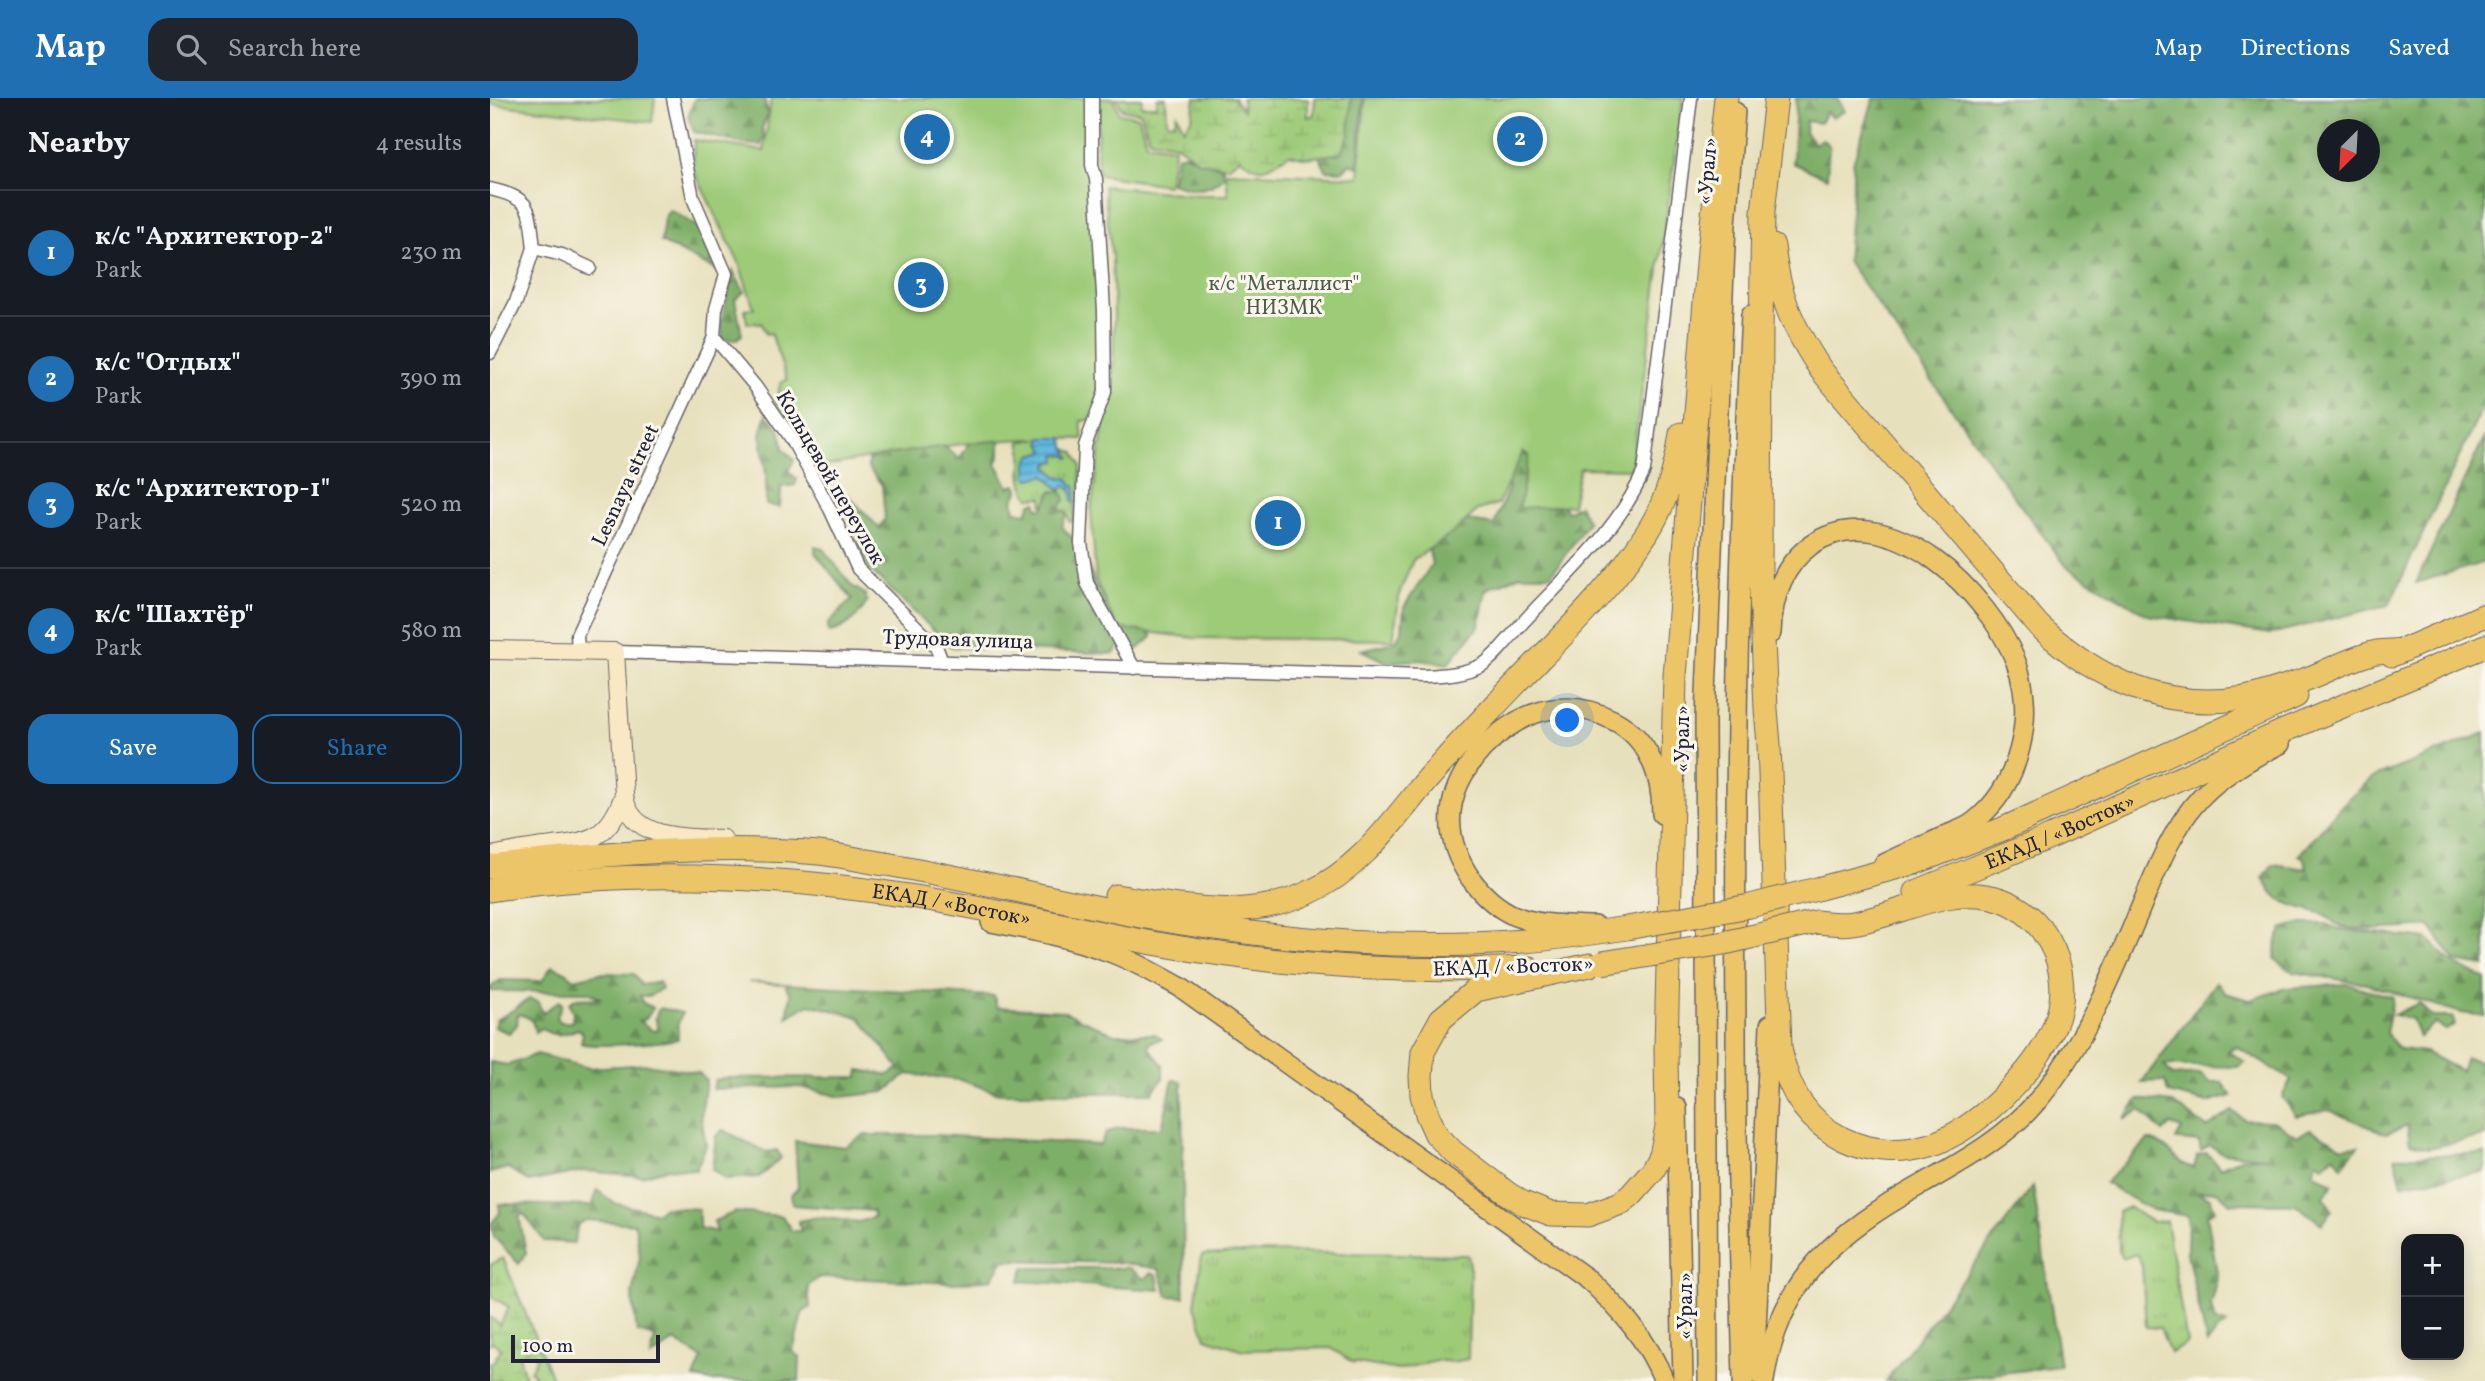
<!DOCTYPE html>
<html lang="en">
<head>
<meta charset="utf-8">
<style>
  body { margin:0; font-family:Vollkorn,serif; background:#20242c; color:#f1f3f6 }
  .controls { position:absolute; right:21px; bottom:21px; display:grid; overflow:hidden; border-radius:14px; box-shadow:0 4px 18px #0003 }
  .controls button { width:63px; height:63px; display:grid; place-items:center; padding:0; border:0; border-bottom:2px solid #363941; background:#171b24; color:#f1f3f6; font:35px sans-serif }
  .compass { position:absolute; left:1827px; top:21px; width:63px; height:63px; border-radius:50%; background:#171b24; box-shadow:0 4px 18px #0003; rotate:204deg }
  .scale { position:absolute; left:21px; bottom:18px; width:149px; box-sizing:border-box; padding-left:7px; border:4px solid #22223b; border-top:0; font-size:19px; line-height:24px; white-space:nowrap; color:#22223b; -webkit-text-stroke:5px #fbf7ec; paint-order:stroke }
  .you { position:absolute; left:1078px; top:623px; width:24px; height:24px; margin:-18px; border:5px solid #fff; border-radius:50%; background:#1a73e8; box-shadow:0 0 0 10px #1a73e833 }
  .badge { display:grid; place-items:center; width:46px; height:46px; border-radius:50%; background:#1f6fb2; color:#fff; font-size:23px; font-weight:700 }
  .pin { position:absolute; translate:-50% -50%; border:4px solid #fff; box-shadow:0 2px 7px #0006 }
  .list { margin:0; padding:0; list-style:none }
  h2 { display:flex; justify-content:space-between; align-items:center; height:91px; margin:0; padding:0 28px; font-size:30px }
  h2 small { font-size:23px; font-weight:400; color:#9ea1a6 }
  .list li { display:grid; grid-template-columns:46px 1fr auto; gap:21px; align-items:center; box-sizing:border-box; height:126px; padding:0 28px; border-top:2px solid #363941 }
  .list b { display:block; font-size:26px; white-space:nowrap }
  .list p { margin:0; font-size:23px; white-space:nowrap; color:#9ea1a6 }
  .list em { font-size:23px; font-style:normal; color:#9ea1a6 }
  .actions { display:flex; gap:14px; padding:21px 28px }
  .actions a { flex:1; padding:16px 0; border:2px solid #1f6fb2; border-radius:21px; text-align:center; font-size:24px; color:#1f6fb2 }
  .actions .main { background:#1f6fb2; color:#fff }
  .icon { flex:none; width:38px; height:38px; fill:none; stroke:currentColor; stroke-width:2; stroke-linecap:round; stroke-linejoin:round }
  .map { position:relative; flex:none; width:1995px; height:1283px; overflow:hidden }
  header { display:flex; align-items:center; gap:42px; box-sizing:border-box; height:98px; padding:0 35px; background:#1f6fb2; color:#fff }
  header strong { font-size:33px }
  nav { display:flex; gap:38px; margin-inline-start:auto; font-size:24px }
  .search { width:490px; height:63px; background:#20242c; display:flex; align-items:center; gap:18px; box-sizing:border-box; padding:0 24px; border-radius:21px; color:#9ea1a6; font-size:26px }
  main { display:flex }
  aside { flex:1; background:#171b24 }
  .map>svg:first-child { display:block }
  .grass { fill:url(#grass-tufts); stroke:#60765a; stroke-width:2 }
  .forest { fill:url(#forest-firs); stroke:#506852; stroke-width:2; fill-rule:evenodd }
  .wetland { fill:url(#wetland-marsh); stroke:#60765a; stroke-width:2 }
  .garden { fill:#9ecb78; stroke:#60765a; stroke-width:2 }
  .water { fill:url(#water-rules); stroke:#426e8d; stroke-width:2 }
  .lines { fill:none; stroke-linecap:round; stroke-linejoin:round }
  .street-casing { stroke:#676468; stroke-width:15 }
  .secondary-casing { stroke:#676468; stroke-width:20 }
  .primary-casing { stroke:#676468; stroke-width:22 }
  .highway-casing { stroke:#676468; stroke-width:25 }
  .street { stroke:#fff; stroke-width:12 }
  .secondary { stroke:#f8e8c3; stroke-width:18 }
  .primary { stroke:#edc569; stroke-width:19 }
  .highway { stroke:#edc569; stroke-width:23 }
  .highway-bridge-casing { stroke:#676468; stroke-width:25; stroke-linecap:butt }
  .highway-bridge { stroke:#edc569; stroke-width:23 }
  .labels { text-anchor:middle; stroke-width:6; stroke-linejoin:round; paint-order:stroke }
  .street-label { font-size:21px; fill:#22223b; stroke:#fbf7ec }
  .park-label { font-size:21px; fill:#4d5d50; stroke:#fbf7ec }
</style>
</head>
<body>
<header>
<strong>Map</strong>
<div class="search"><svg class="icon" aria-label="search" viewBox="0 0 24 24"><circle cx="10" cy="10" r="6"/><path d="M15 15l6 6"/></svg>Search here</div>
<nav><a>Map</a><a>Directions</a><a>Saved</a></nav>
</header>
<main>
<aside>
<h2>Nearby<small>4 results</small></h2>
<ul class="list">
<li><span class="badge">1</span><div><b>к/с &quot;Архитектор-2&quot;</b><p>Park</p></div><em>230 m</em></li>
<li><span class="badge">2</span><div><b>к/с &quot;Отдых&quot;</b><p>Park</p></div><em>390 m</em></li>
<li><span class="badge">3</span><div><b>к/с &quot;Архитектор-1&quot;</b><p>Park</p></div><em>520 m</em></li>
<li><span class="badge">4</span><div><b>к/с &quot;Шахтёр&quot;</b><p>Park</p></div><em>580 m</em></li>
</ul>
<div class="actions"><a class="main">Save</a><a>Share</a></div>
</aside>
<div class="map">
<svg width="1995" height="1283" viewBox="0 0 1995 1283">
  <defs>
    <pattern id="grass-tufts" width="24" height="20" patternUnits="userSpaceOnUse" patternTransform="scale(1.75)"><rect width="24" height="20" fill="#9ecb78"/><path d="M3 7l-1-3M5 7V3M7 7l1-3M15 17l-1-3M17 17v-4M19 17l1-3" fill="none" stroke="#88ae69"/></pattern>
    <pattern id="forest-firs" width="22" height="20" patternUnits="userSpaceOnUse" patternTransform="scale(1.75)"><rect width="22" height="20" fill="#7eaf68"/><path d="M5 1l3.5 6h-7zM16 11l3.5 6h-7z" fill="#678e57"/></pattern>
    <pattern id="wetland-marsh" width="20" height="14" patternUnits="userSpaceOnUse" patternTransform="scale(1.75)"><rect width="20" height="14" fill="#9ecb78"/><path d="M1 5h8M5 5V1M11 12h8M15 12V8" fill="none" stroke="#88ae69"/></pattern>
    <pattern id="water-rules" width="6" height="5" patternUnits="userSpaceOnUse" patternTransform="scale(1.75)"><rect width="6" height="5" fill="#62b9df"/><path d="M0 2.5h6" fill="none" stroke="#5096b6"/></pattern>
  </defs>
  <rect width="100%" height="100%" fill="#fbf7ec"/>
  <filter id="ink" filterUnits="userSpaceOnUse"><feTurbulence type="fractalNoise" baseFrequency=".0143" numOctaves="2"/><feDisplacementMap in="SourceGraphic" scale="14" xChannelSelector="R" yChannelSelector="G"/><feConvolveMatrix kernelMatrix="1 2 1 2 8 2 1 2 1" color-interpolation-filters="sRGB"/></filter>
  <filter id="wash" filterUnits="userSpaceOnUse"><feTurbulence type="fractalNoise" baseFrequency=".00686" numOctaves="4" result="noise"/><feDisplacementMap in="SourceGraphic" scale="28" xChannelSelector="R" yChannelSelector="G"/><feGaussianBlur stdDeviation="1.57" result="paint"/><feColorMatrix in="noise" values="0 0 0 0 0 0 0 0 0 0 0 0 0 0 0 0 0 1.4 0 .05"/><feComposite in="paint" operator="in"/></filter>
  <g filter="url(#wash)">
    <rect width="100%" height="100%" fill="#e7e0bc"/>
    <g class="grass">
      <path d="M552,340L551,345L555,353L542,357L537,365L541,381L555,377L571,393L575,387L582,393V403H585L579,381L567,378L558,369L566,357L580,358L576,351L584,354L591,367L590,404L585,406L584,422L580,424L577,415L553,410L552,399L540,400C523,376 538,363 530,344Z"/>
      <polygon points="1639,1109 1662,1124 1676,1123 1697,1245 1680,1255 1670,1230 1656,1229 1652,1168 1647,1156 1633,1160 1629,1152 1628,1114"/>
      <polygon points="775,1154 978,1157 980,1167 978,1261 962,1264 946,1262 908,1272 862,1264 841,1250 753,1252 716,1240 705,1208 712,1157"/>
    </g>
    <g class="forest">
      <polygon points="205,0 274,0 278,16 272,30 274,39 271,47 254,46 204,34 198,19"/>
      <polygon points="828,0 873,0 868,69 860,65 853,73 836,72 823,47"/>
      <polygon points="1306,0 1347,0 1355,13 1342,20 1336,14 1330,25 1316,23 1315,34 1325,46 1332,41 1339,48 1337,80 1303,65"/>
      <path d="M1384,0H1995V304L1899,507L1780,536L1658,517L1577,469L1527,403L1357,163L1363,91V65ZM1838,32H1880V74H1838Z"/>
      <path d="M695,56L733,70L734,79C715,96 703,92 681,85L687,58Z"/>
      <polygon points="180,112 211,131 229,166 227,173 171,144 174,120"/>
      <polygon points="243,173 254,194 245,201 252,237 245,242 233,241 231,224"/>
      <path d="M276,317C288,327 292,333 293,350L304,362L298,373L307,381L305,387L291,389L290,409L276,407V376L271,337Z"/>
      <path d="M486,334L510,339V358L506,365L519,389L526,387L529,392L523,402L525,413L537,415L541,405L546,404L549,411L553,410L562,393L572,394L575,402L569,410L577,415L572,428C577,437 582,438 587,445C596,457 601,475 605,489L618,492L647,526L662,533V539L645,554L629,548L624,556L461,549L378,470L367,443L368,428L350,409L359,398L389,430L395,421L392,387L378,370V362L444,342L470,360Z"/>
      <polygon points="1995,338 1995,464 1926,485"/>
      <path d="M1017,351L1041,359L1077,414L1089,407L1098,424L1061,477H1031L996,491L989,528L958,566L929,562L896,564L871,552L905,544L912,533L914,509L942,466L939,453C959,420 967,420 1004,427L1019,389L1011,378Z"/>
      <path d="M325,448L333,451L362,488L375,496L377,504C369,518 354,533 338,534V526L362,501L325,455Z"/>
      <path d="M1995,635V868L1965,863L1940,828C1912,830 1880,834 1853,829C1844,827 1839,818 1830,815C1802,806 1788,809 1773,780L1783,766L1817,771L1813,759L1809,757L1852,707L1882,680Z"/>
      <polygon points="1809,826 1836,826 1848,831 1938,841 1959,862 1986,877 1995,880 1995,918 1971,915 1877,886 1803,874 1785,861 1787,842 1793,830"/>
      <path d="M62,868L76,874L84,881L110,875L144,876L151,887L169,884L172,890L160,898H150L153,905L163,910L156,921L149,923L163,933L169,932C166,923 163,920 170,910L192,915L188,926V941C175,944 101,950 91,945L93,935L88,931C73,937 64,940 51,930L45,934C43,921 40,919 28,916L27,927L19,935L4,929L7,921C19,917 28,907 40,901L48,903L52,915L69,903L72,906L66,921L71,924H82L83,914L79,905L85,901L110,900L99,894L0,893V890L10,882L52,883Z"/>
      <polygon points="258,884 504,898 507,909 573,913 624,936 665,936 672,941 660,944 659,950 673,967 673,980 662,995 509,995 470,982 417,976 395,994 351,999 310,989 223,991 225,982 236,980 368,979 369,972 399,977 409,970 369,919 319,906 297,919 301,896 294,886"/>
      <polygon points="1726,884 1735,895 1760,902 1796,890 1857,886 1903,899 1896,935 1909,951 1935,954 1971,973 1976,960 1990,963 1995,969 1995,1038 1939,1050 1920,1045 1917,1027 1896,1036 1839,1012 1806,1018 1792,999 1801,982 1747,949 1738,953 1755,964 1748,969 1674,967 1683,978 1711,976 1719,984 1731,984 1742,998 1718,1005 1678,995 1675,983 1652,984"/>
      <polygon points="1929,905 1942,919 1962,919 1965,926 1956,932 1944,925 1929,939 1922,921 1904,917"/>
      <polygon points="47,956 99,970 157,966 209,975 216,982 211,1018 216,1047 206,1072 179,1070 152,1078 94,1073 39,1084 18,1070 0,1075 0,964 18,967"/>
      <polygon points="683,982 692,984 694,1199 678,1198 669,1171 633,1165 514,1162 502,1181 465,1185 329,1179 318,1188 320,1209 312,1215 303,1254 310,1259 309,1283 222,1283 204,1280 212,1260 184,1243 161,1259 165,1239 147,1234 142,1196 150,1159 145,1126 96,1122 88,1126 84,1145 54,1143 34,1116 29,1118 36,1155 29,1166 4,1139 1,1126 10,1115 9,1106 102,1108 107,1092 124,1105 167,1115 174,1109 209,1111 209,1130 227,1134 224,1123 245,1114 292,1118 302,1133 311,1133 308,1123 328,1119 369,1124 384,1119 383,1113 303,1107 301,1097 308,1090 305,1043 355,1049 374,1037 447,1037 610,1047 616,1035 628,1030 672,1030"/>
      <path d="M1648,1001L1683,1005L1717,1030L1742,1013L1755,1022L1783,1023L1808,1038L1820,1031L1853,1049L1868,1048L1852,1068L1844,1057L1834,1068L1827,1063L1823,1075L1843,1085L1834,1099L1842,1112L1832,1126L1805,1106L1740,1105L1727,1093L1707,1094L1720,1100L1725,1112L1717,1117L1728,1181L1721,1207L1725,1223L1737,1226L1727,1233L1717,1246L1697,1155L1698,1118L1662,1112L1615,1085L1658,1042C1683,1047 1681,1064 1704,1070L1707,1058L1717,1055L1730,1070L1751,1060L1777,1059L1732,1055L1719,1047L1711,1053L1709,1044L1686,1042L1692,1031L1680,1027L1673,1034L1650,1012L1634,1022Z"/>
      <polygon points="233,1032 276,1054 287,1052 291,1060 269,1079 235,1081 222,1071 226,1038"/>
      <polygon points="1995,1055 1995,1074 1912,1086 1905,1059"/>
      <polygon points="1543,1088 1570,1268 1446,1283 1396,1283"/>
      <polygon points="534,1170 639,1170 654,1181 661,1175 667,1177 670,1192 530,1183"/>
    </g>
    <g class="wetland">
      <path d="M626,0H652L651,8H667V0H676L677,24L684,25L687,16L694,31L702,20L705,0H745V2L753,12L752,0H818V19L824,17L825,0H861L859,37L851,55L817,60L799,56C776,71 773,77 750,60L737,69L708,63L686,46L659,41L651,15L632,11Z"/>
      <polygon points="13,1160 63,1283 49,1283 40,1273 47,1259 38,1253 29,1257 35,1280 32,1283 0,1283 0,1264 3,1265 11,1251 3,1244 0,1246 0,1219 10,1227 19,1209 2,1199 0,1167"/>
    </g>
    <g class="garden">
      <polygon points="0,0 165,0 162,24 0,6"/>
      <path d="M281,0H598L600,104L604,110L609,298L600,322L591,323L593,341C506,338 422,351 337,368L327,361L319,362L285,306L291,284L297,282L281,235L276,236L271,225H257L255,211L264,210L248,163L203,71L204,42L274,53Z"/>
      <polygon points="608,0 623,0 629,15 649,19 656,45 685,49 678,87 610,77 607,62"/>
      <polygon points="875,0 1193,0 1141,371 1090,370 1082,407 1029,410 1039,357 1033,354 1008,406 988,412 960,437 923,462 910,493 903,542 704,540 627,530 606,483 601,411 618,296 623,296 624,213 622,159 614,88 709,97 738,97 736,74 869,79"/>
    </g>
    <polygon class="water" points="552,340 573,340 576,351 581,359 579,360 576,357 566,357 567,363 559,365 558,369 567,378 579,381 580,385 586,389 585,403 582,403 582,393 575,387 571,393 555,377 540,381 537,379 537,365 542,357 555,353 551,345"/>
  </g>
  <g filter="url(#ink)">
    <g class="lines">
      <defs>
        <g id="street">
          <polyline points="183,0 203,100 236,176 226,211 224,239 265,288 301,340 340,411 368,471 446,548 452,564"/>
          <polyline points="602,0 602,67 606,81 614,212 615,294 595,348 591,445 597,485 644,570"/>
          <path d="M0,91C43,101 39,110 44,150L72,157L100,170"/>
          <polyline points="0,255 26,204 44,150"/>
          <polyline points="88,553 87,537 224,239"/>
          <path d="M125,554L934,578C955,577 973,576 992,567C1006,559 1025,532 1037,520C1080,474 1129,431 1154,373L1201,0"/>
        </g>
        <g id="secondary">
          <path d="M0,552L125,554L134,697C139,743 199,740 233,741"/>
          <path d="M0,758C18,755 36,751 54,749C98,744 118,743 134,697"/>
        </g>
        <g id="primary">
          <path d="M1281,535C1282,500 1292,468 1321,447C1398,394 1500,497 1526,564C1546,617 1530,687 1485,723C1477,730 1466,733 1457,737C1436,747 1415,756 1394,766"/>
          <path d="M501,824C539,832 579,839 617,853C643,862 666,876 690,889L1099,1182C1131,1212 1158,1242 1174,1283"/>
          <path d="M1105,828C1079,827 1050,828 1025,818C1007,810 992,796 981,781C949,735 956,690 993,650C1030,613 1074,597 1123,622C1159,640 1172,678 1172,716"/>
          <polyline points="1187,1010 1193,1283"/>
          <polyline points="1264,1275 1280,927"/>
          <polyline points="1218,1283 1215,619 1236,126 1245,14"/>
          <path d="M1253,1283C1250,1165 1246,1047 1246,929C1244,692 1248,454 1261,217"/>
          <path d="M1274,1283C1289,1180 1347,1134 1433,1086C1475,1062 1517,1039 1548,1002C1594,946 1621,881 1648,816C1665,776 1681,731 1711,699C1733,676 1761,660 1790,646"/>
        </g>
        <g id="highway">
          <path d="M1286,0L1273,114L1271,232L1270,470L1276,611L1279,647L1290,949C1296,989 1315,1022 1353,1041C1380,1054 1411,1056 1440,1047C1487,1032 1545,974 1564,929C1576,901 1574,869 1559,843C1549,825 1532,809 1512,802C1461,784 1412,817 1363,825C1351,827 1338,825 1326,824"/>
          <path d="M1283,148C1289,200 1303,229 1331,272L1549,528C1608,582 1673,613 1754,600C1774,596 1793,589 1811,583C1836,575 1861,559 1887,554C1896,553 1905,553 1914,552"/>
          <polyline points="1902,557 1995,517"/>
          <path d="M0,769C106,756 221,746 328,755C350,757 373,763 396,766C483,781 569,803 656,819C779,841 909,853 1034,843C1069,840 1103,835 1137,830"/>
          <polyline points="1327,791 1424,765 1513,731 1806,598"/>
          <path id="s1" d="M0,792C141,770 286,777 426,799C536,817 644,846 754,859C847,871 946,874 1039,870"/>
          <path id="s2" d="M1426,794L1560,739L1794,633L1995,548"/>
          <path d="M626,798C691,808 756,824 818,795C869,772 901,725 936,683C957,659 978,636 1000,613C1053,555 1115,501 1157,435C1177,404 1186,371 1191,336"/>
          <polyline points="1100,867 986,892 951,921 933,954 931,978 932,997 937,1016 946,1036 963,1054 1017,1095 1033,1105 1061,1116 1098,1117 1131,1105 1141,1097 1163,1072 1171,1057 1177,1029 1176,950 1185,578 1219,153 1236,0"/>
        </g>
      </defs>
      <use href="#street" class="street-casing"/>
      <use href="#secondary" class="secondary-casing"/>
      <use href="#primary" class="primary-casing"/>
      <use href="#highway" class="highway-casing"/>
      <use href="#street" class="street"/>
      <use href="#secondary" class="secondary"/>
      <use href="#primary" class="primary"/>
      <use href="#highway" class="highway"/>
      <defs>
        <g id="highway-bridge">
          <polyline points="1137,830 1260,808 1327,791"/>
          <polyline points="1112,865 1234,845 1326,824"/>
        </g>
      </defs>
      <use href="#highway-bridge" class="highway-bridge-casing"/>
      <use href="#highway-bridge" class="highway-bridge"/>
    </g>
  </g>
  <g class="labels">
    <g class="street-label">
      <text transform="translate(1217 73) rotate(-85)" y="7">«Урал»</text>
      <text transform="translate(341 379) rotate(60)" y="7">Кольцевой переулок</text>
      <text transform="translate(135 387) rotate(-65)" y="7">Lesnaya street</text>
      <text transform="translate(468 541) rotate(2)" y="7">Трудовая улица</text>
      <text transform="translate(1192 641) rotate(-90)" y="7">«Урал»</text>
      <text dy="7" stroke="none"><textPath href="#s2" startOffset="156">ЕКАД / «Восток»</textPath></text>
      <text dy="7" stroke="none"><textPath href="#s1" startOffset="464">ЕКАД / «Восток»</textPath></text>
      <text transform="translate(1023 868) rotate(-2)" y="7">ЕКАД / «Восток»</text>
      <text transform="translate(1195 1208) rotate(-90)" y="7">«Урал»</text>
    </g>
    <g class="park-label">
      <text x="794" y="192">к/с "Металлист"<tspan x="794" dy="24">НИЗМК</tspan></text>
    </g>
  </g>
</svg>
<div class="controls">
<button>+</button>
<button>−</button>
</div>
<svg class="compass" viewBox="-18 -18 36 36"><path d="M0-13l5 13h-10z" fill="#e53935"/><path d="M0 13l5-13h-10z" fill="#9ea1a6"/></svg>
<div class="scale">100 m</div>
<div class="you"></div>
<div class="pin badge" style="left:788px;top:425px">1</div>
<div class="pin badge" style="left:1030px;top:41px">2</div>
<div class="pin badge" style="left:431px;top:187px">3</div>
<div class="pin badge" style="left:437px;top:39px">4</div>
</div>
</main>
</body>
</html>
